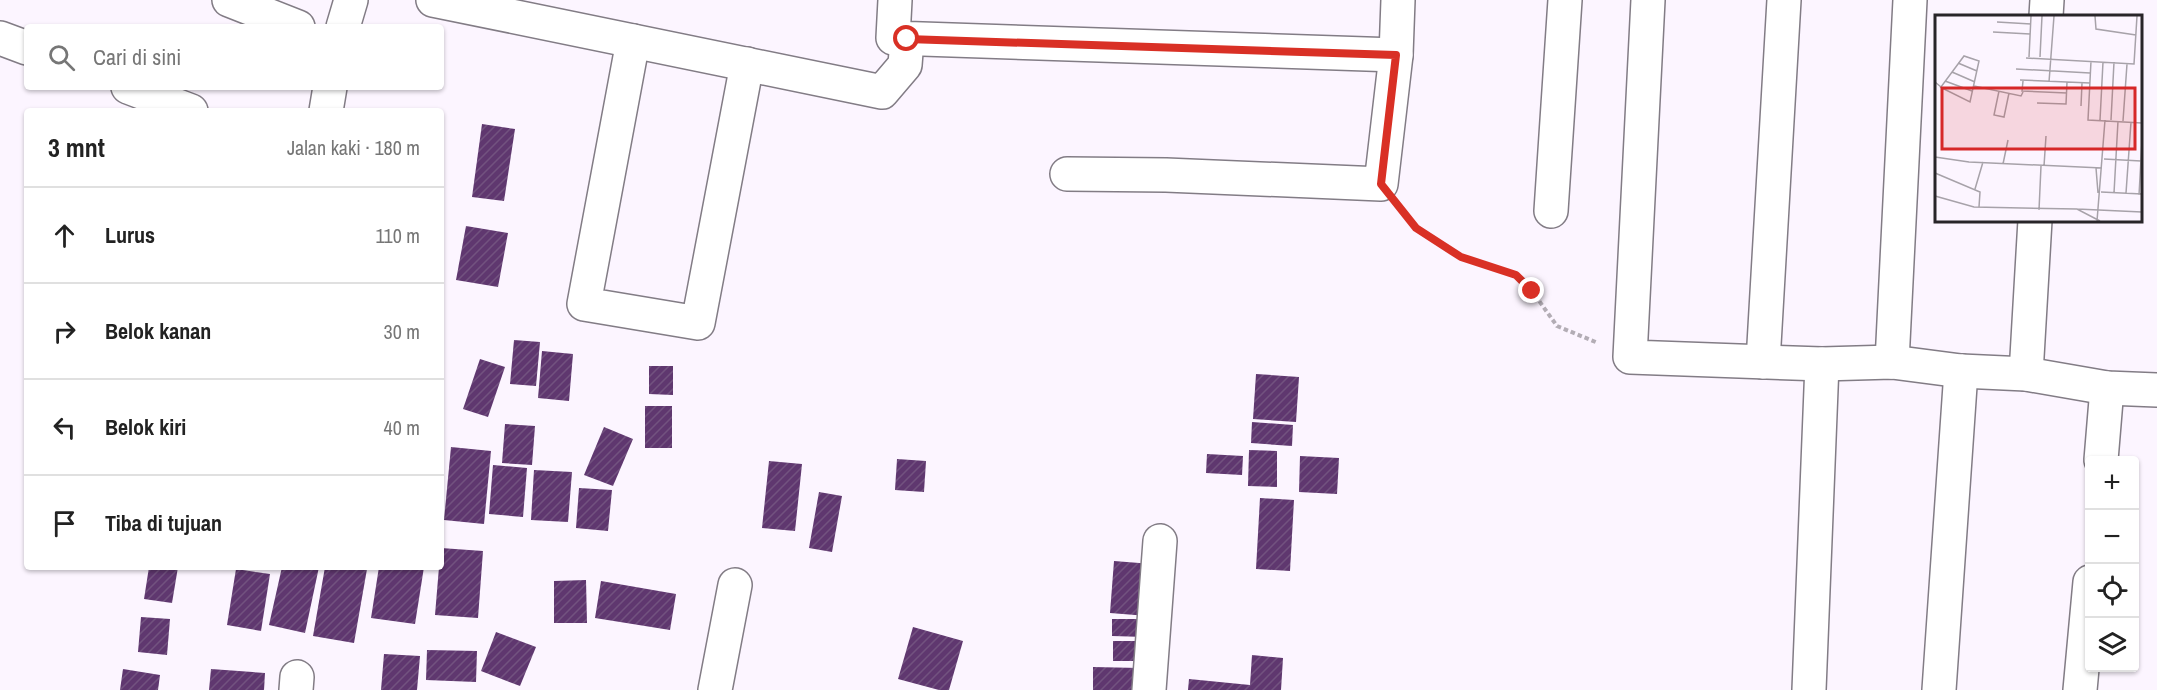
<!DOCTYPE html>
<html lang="id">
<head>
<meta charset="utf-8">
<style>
  body { margin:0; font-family:"Archivo Narrow",sans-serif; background:#f2f2f2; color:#222 }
  .controls { position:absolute; right:18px; bottom:18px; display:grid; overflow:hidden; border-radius:6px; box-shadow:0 2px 4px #0004 }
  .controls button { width:54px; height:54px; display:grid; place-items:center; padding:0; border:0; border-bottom:2px solid #e0e0e0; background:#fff; color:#222; font:30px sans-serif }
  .stop { position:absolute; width:18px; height:18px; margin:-14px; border:4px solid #d93025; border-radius:50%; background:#fff }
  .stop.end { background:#d93025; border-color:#fff; box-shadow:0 2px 6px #0008 }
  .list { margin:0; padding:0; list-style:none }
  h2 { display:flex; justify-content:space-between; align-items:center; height:78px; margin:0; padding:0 24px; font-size:26px }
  h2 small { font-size:20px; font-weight:400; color:#767676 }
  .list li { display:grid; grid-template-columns:39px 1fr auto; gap:18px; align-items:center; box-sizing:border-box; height:96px; padding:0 24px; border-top:2px solid #e0e0e0 }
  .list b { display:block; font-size:22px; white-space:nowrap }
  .list em { font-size:20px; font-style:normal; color:#767676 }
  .icon { flex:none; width:33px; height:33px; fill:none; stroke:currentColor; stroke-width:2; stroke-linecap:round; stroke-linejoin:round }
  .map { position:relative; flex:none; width:2157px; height:690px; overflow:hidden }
  .search { position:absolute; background:#fff; box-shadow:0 2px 4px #0004; left:24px; top:24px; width:420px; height:66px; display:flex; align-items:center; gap:15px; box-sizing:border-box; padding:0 21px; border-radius:6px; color:#767676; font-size:22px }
  .panel { position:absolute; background:#fff; box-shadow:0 2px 4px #0004; left:24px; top:108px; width:420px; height:462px; border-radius:6px }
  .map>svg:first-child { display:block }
  .building { fill:url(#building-hatch) }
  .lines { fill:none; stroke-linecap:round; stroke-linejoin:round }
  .minor-casing { stroke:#827c85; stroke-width:36 }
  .path { stroke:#b3adb5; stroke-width:4; stroke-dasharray:4.5 3; stroke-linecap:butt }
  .minor { stroke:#fff; stroke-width:33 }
  .route { stroke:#d93025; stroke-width:8 }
  .inset-road { fill:none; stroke:#a7a2a9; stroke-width:1.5 }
  .view { fill:#d62828; fill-opacity:0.15; stroke:#d62828; stroke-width:3 }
  .inset-edge { fill:none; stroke:#282529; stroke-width:3 }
</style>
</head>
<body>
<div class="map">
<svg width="2157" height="690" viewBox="0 0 2157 690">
  <defs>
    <pattern id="building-hatch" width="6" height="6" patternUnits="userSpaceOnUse" patternTransform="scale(1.5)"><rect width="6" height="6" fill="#5f376f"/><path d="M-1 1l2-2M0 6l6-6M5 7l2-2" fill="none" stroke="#72527f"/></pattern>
  </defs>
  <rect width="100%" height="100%" fill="#fcf5ff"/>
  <g class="building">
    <polygon points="482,124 515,129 504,201 472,197"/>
    <polygon points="466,226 508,233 498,287 456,280"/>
    <polygon points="514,340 540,342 536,386 510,384"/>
    <polygon points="542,351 573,354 569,401 538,398"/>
    <polygon points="480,359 505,367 488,417 463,409"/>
    <polygon points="649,366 673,366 673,395 649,394"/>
    <polygon points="1256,374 1299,377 1296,422 1253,419"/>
    <rect x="645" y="406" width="27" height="42"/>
    <polygon points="1252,422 1293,425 1292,446 1251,443"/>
    <polygon points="505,424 535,426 532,465 502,463"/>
    <polygon points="604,427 633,439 613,486 584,475"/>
    <polygon points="451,447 491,451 484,524 444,520"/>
    <polygon points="1249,450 1277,451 1277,487 1248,486"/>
    <polygon points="1207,454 1243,456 1242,475 1206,473"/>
    <polygon points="1300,456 1339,458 1337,494 1299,492"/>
    <polygon points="897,459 926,461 924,492 895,490"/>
    <polygon points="769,461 802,464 795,531 762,528"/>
    <polygon points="493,465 527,468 523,517 489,514"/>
    <polygon points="534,470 572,472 568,522 531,520"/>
    <polygon points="579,488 612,490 608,531 576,528"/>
    <polygon points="819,492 842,496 832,552 809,548"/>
    <polygon points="1260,498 1294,500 1290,571 1256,569"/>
    <polygon points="441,548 483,551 478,618 435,615 439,567 441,567"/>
    <polygon points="1114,561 1152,564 1148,616 1110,613"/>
    <polygon points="149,567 178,567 172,603 144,599"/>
    <polygon points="282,567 319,567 305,633 269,625"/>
    <polygon points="325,567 355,567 367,569 354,643 313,636"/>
    <polygon points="379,567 424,567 415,624 371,618"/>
    <polygon points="236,569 270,574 261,631 227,625"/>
    <polygon points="586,580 587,623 554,623 554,581"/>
    <polygon points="601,581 676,594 670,630 595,618"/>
    <polygon points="141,617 170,619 167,655 138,652"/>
    <polygon points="1112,619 1145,619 1145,637 1112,636"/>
    <polygon points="913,627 963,641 949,690 939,690 898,679"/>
    <polygon points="496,632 536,647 520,686 481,671"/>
    <rect x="1113" y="641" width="33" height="20"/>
    <polygon points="427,650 477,651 476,682 426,680"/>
    <polygon points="384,654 420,656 417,690 381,690"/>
    <polygon points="1252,655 1283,658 1281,690 1188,690 1189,679 1250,685"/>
    <polygon points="1093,667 1140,668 1140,690 1093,690"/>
    <polygon points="123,669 160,675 158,690 120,690"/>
    <polygon points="211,669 265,673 264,690 209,690"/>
  </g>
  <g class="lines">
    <defs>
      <g id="minor">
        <polyline points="229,0 298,27"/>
        <polyline points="433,0 882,92 905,65 907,39"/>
        <polyline points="895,0 893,38 1396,55"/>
        <polyline points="1648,0 1630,357 1822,364 1892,362 1961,371 2026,374 2107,388 2157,390"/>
        <polyline points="2046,16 2047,0"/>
        <polyline points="343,27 351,0"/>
        <polyline points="0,38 27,48"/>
        <polyline points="633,41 584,304 698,323 747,64"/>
        <polyline points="128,87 191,111"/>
        <polyline points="326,111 330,87"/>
        <polyline points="1067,174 1166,175 1381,184 1396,55 1398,0"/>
        <polyline points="1551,211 1565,0"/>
        <polyline points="1763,362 1784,0"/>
        <polyline points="1892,362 1910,0"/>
        <polyline points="2026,374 2035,220"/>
        <polyline points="2101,460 2107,388"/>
        <polyline points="296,690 297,677"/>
        <polyline points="715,690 735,585"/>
        <polyline points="1149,690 1160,541"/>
        <polyline points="1809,690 1822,364"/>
        <polyline points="1939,690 1961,371"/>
        <polyline points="2080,690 2090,582"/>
      </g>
    </defs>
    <use href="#minor" class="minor-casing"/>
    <polyline class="path" points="1400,208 1416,228 1461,257 1516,275 1532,291 1557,326 1598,343"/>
    <use href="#minor" class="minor"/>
  </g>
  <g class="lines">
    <polyline class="route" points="907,39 1396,55 1381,184 1416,228 1461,257 1516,275 1532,291"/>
  </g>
  <g transform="translate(1935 15)">
    <rect width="207" height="207" fill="#fcf5ff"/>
    <path class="inset-road" d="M160,1L161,14L201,20M62,7L96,9M58,17L95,19M94,42L96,1M105,42L107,1M91,43L199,49L202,1M156,46L153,105L207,108M23,48L42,56M81,54L155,58M17,57L40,67M85,65L155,68M10,66L37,76M88,66L87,76L132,78M0,67L6,72L29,41L44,46L35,87L5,72M114,67L119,1M39,71L86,81L88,77M64,76L59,100L69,102L74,78M102,88L131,89L132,67M146,91L147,68M165,105L168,47M176,105L179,47M188,106L192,49M0,142L34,147L167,153M169,144L206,146M68,149L73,125M109,151L111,121M161,153L163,178M0,158L45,177L44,192M40,174L48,147M166,177L207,179M179,178L183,106M191,178L196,107M204,180L207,126M0,181L39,192L142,194L165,206M142,194L207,197M104,195L106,151M162,206L170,105"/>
    <path class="view" d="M7,73H200V134H7Z"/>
    <rect width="207" height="207" class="inset-edge"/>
  </g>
</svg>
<div class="controls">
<button>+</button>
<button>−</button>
<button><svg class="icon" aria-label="locate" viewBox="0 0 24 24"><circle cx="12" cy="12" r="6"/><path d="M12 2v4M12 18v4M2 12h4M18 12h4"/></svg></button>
<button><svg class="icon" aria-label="layers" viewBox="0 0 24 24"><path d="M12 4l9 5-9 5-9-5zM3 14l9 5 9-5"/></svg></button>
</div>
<div class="stop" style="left:907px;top:39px"></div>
<div class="stop end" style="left:1532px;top:291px"></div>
<div class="search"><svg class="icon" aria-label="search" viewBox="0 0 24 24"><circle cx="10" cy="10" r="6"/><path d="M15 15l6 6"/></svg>Cari di sini</div>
<section class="panel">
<h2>3 mnt<small>Jalan kaki · 180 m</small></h2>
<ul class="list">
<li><svg class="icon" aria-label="ahead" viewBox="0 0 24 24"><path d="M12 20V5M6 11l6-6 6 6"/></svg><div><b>Lurus</b></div><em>110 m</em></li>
<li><svg class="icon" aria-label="right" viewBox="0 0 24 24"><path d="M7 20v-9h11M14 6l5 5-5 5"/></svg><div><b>Belok kanan</b></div><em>30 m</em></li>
<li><svg class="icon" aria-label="left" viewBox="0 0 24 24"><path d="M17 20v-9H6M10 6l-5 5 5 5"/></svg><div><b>Belok kiri</b></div><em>40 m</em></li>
<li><svg class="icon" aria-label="arrive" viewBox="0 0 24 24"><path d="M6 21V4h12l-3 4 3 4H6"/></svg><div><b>Tiba di tujuan</b></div></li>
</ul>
</section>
</div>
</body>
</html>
